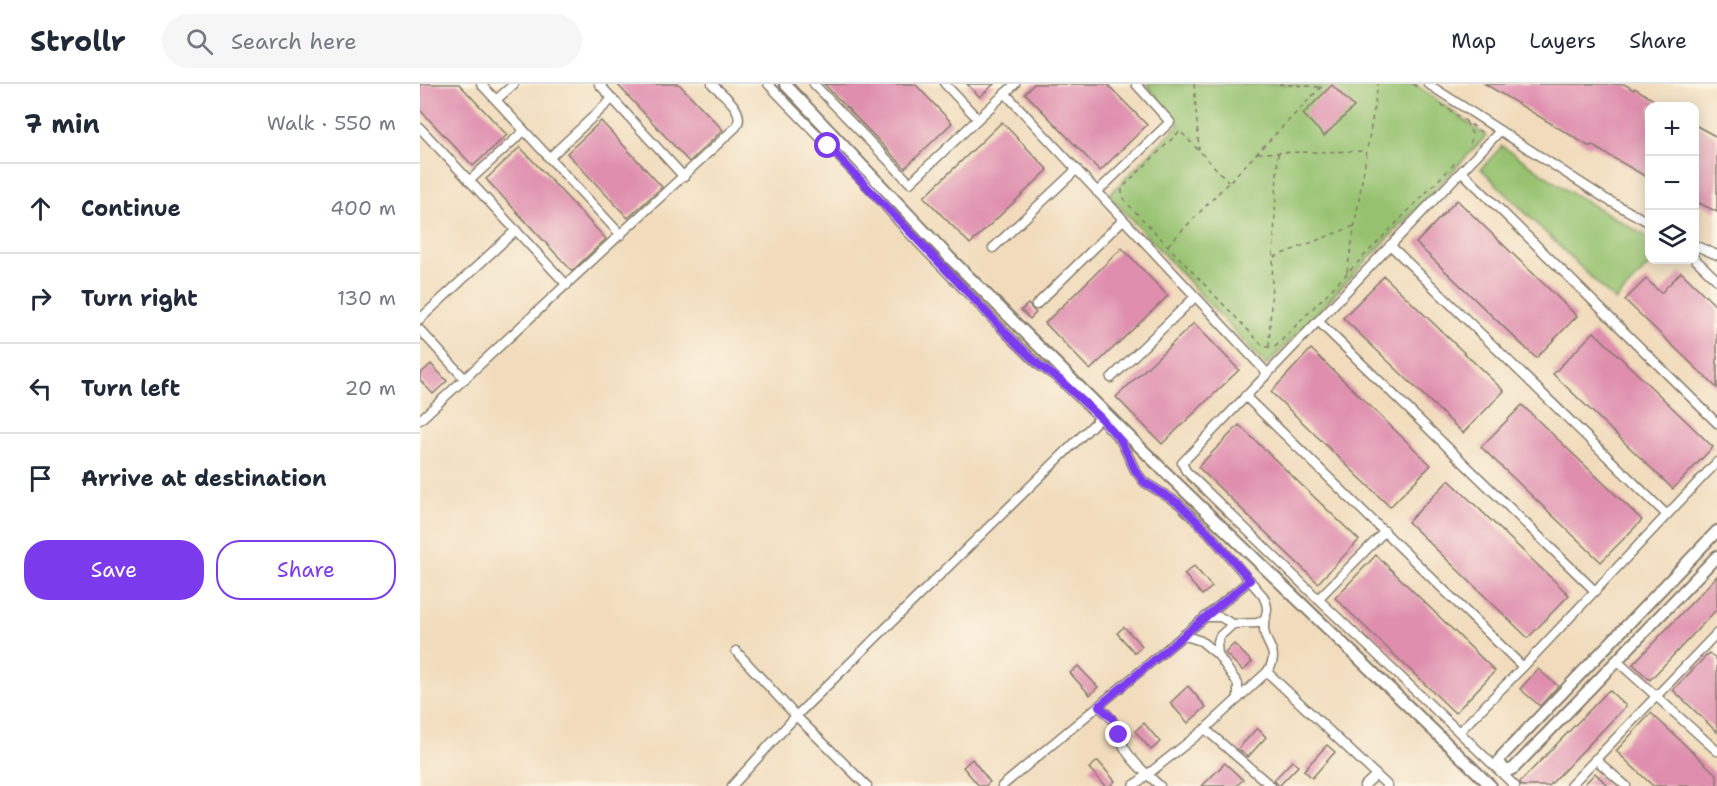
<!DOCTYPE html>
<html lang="en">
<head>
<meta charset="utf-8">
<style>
  body { margin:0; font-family:"Shantell Sans",sans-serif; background:#f6f6f7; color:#1f2937 }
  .controls { position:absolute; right:18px; top:18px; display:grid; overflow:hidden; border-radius:12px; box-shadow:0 3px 15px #0003 }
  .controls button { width:54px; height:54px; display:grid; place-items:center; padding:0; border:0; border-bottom:2px solid #e0e1e3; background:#fff; color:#1f2937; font:30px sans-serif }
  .stop { position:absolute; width:18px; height:18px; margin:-14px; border:4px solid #7c3aed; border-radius:50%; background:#fff }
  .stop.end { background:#7c3aed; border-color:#fff; box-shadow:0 2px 6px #0008 }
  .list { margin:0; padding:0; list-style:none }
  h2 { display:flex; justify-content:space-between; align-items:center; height:78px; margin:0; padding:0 24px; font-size:26px }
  h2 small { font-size:20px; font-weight:400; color:#747a83 }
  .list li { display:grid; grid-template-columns:39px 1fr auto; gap:18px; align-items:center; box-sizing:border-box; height:90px; padding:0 24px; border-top:2px solid #e0e1e3 }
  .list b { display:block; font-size:22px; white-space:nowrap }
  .list em { font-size:20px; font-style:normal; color:#747a83 }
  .actions { display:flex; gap:12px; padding:18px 24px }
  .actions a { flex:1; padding:14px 0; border:2px solid #7c3aed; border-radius:24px; text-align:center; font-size:21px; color:#7c3aed }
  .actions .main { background:#7c3aed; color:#fff }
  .icon { flex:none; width:33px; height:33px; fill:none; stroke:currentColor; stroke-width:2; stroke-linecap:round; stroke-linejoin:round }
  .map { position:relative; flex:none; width:1297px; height:702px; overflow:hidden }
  header { display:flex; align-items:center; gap:36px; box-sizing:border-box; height:84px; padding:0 30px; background:#fff; border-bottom:2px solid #e0e1e3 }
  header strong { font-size:28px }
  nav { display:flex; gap:33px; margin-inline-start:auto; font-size:21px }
  .search { width:420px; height:54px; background:#f6f6f7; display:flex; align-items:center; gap:15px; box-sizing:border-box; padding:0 21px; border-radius:33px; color:#747a83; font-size:22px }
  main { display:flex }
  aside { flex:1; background:#fff }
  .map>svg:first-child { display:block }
  .green { fill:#96c26f; stroke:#596f46; stroke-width:1.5 }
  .building { fill:#df8eae }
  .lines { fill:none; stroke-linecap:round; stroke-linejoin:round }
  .minor-casing { stroke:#867c6c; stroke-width:11 }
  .tertiary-casing { stroke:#867c6c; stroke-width:14 }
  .path { stroke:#867c6c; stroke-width:1.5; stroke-dasharray:4.5 4.5; stroke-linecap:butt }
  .minor { stroke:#fff; stroke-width:8 }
  .tertiary { stroke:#fff; stroke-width:10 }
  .route { stroke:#7c3aed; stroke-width:8 }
</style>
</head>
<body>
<header>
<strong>Strollr</strong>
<div class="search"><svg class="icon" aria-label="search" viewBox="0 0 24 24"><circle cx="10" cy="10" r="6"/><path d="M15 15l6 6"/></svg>Search here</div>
<nav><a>Map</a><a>Layers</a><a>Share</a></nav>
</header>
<main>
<aside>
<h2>7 min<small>Walk · 550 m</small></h2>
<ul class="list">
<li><svg class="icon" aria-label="ahead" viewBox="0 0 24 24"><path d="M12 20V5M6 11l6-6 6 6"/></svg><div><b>Continue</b></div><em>400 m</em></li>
<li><svg class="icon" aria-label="right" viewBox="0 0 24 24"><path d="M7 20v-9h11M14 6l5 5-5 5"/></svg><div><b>Turn right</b></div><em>130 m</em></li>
<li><svg class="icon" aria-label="left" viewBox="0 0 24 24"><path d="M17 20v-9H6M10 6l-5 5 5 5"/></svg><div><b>Turn left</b></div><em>20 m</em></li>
<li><svg class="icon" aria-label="arrive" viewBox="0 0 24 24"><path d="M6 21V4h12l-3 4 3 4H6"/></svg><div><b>Arrive at destination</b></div></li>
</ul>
<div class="actions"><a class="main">Save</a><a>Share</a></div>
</aside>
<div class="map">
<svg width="1297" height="702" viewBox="0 0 1297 702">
  <rect width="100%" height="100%" fill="#fcf5e5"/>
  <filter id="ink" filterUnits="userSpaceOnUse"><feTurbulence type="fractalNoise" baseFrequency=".0167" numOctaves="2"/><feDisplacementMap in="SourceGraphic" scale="12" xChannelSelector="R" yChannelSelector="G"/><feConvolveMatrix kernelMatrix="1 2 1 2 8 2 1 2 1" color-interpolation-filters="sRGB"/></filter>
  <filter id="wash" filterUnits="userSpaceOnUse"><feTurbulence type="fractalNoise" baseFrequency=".008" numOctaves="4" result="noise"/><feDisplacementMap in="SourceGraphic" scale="24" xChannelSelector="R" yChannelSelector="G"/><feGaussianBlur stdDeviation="1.35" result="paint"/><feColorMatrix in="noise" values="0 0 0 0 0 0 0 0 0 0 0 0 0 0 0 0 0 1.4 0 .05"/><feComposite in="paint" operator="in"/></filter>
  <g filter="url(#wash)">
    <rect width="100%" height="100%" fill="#f1dbbc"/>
    <g class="green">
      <polygon points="726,0 995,0 1066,52 846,282 689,111 759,40"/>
      <polygon points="1082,62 1150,108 1229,154 1230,176 1234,176 1195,217 1061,85"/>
    </g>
    <g id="blocks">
      <g class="building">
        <polygon points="0,0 39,0 87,51 53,82 0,26"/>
        <polygon points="197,0 259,0 303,46 269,78"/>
        <polygon points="404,0 495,0 532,39 485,84"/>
        <polygon points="547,0 574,0 560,13"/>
        <polygon points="614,0 687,0 727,41 680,87 605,9"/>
        <polygon points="1065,0 1204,0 1214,6 1215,4 1243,22 1230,22 1230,95 1171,61 1170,63"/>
        <polygon points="912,1 934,23 904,52 883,30"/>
        <polygon points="181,37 242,103 208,134 147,69"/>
        <polygon points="582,38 628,86 550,160 504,113"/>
        <polygon points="1275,41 1297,53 1297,128 1275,117"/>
        <polygon points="100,63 186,155 152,187 66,95"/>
        <polygon points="1037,116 1157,232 1116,274 996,159"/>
        <polygon points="702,164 748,212 670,286 625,239"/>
        <polygon points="1261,188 1297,223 1297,304 1205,216 1226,195 1241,209"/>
        <polygon points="964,192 1084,307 1043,349 923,234"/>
        <polygon points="608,220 616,229 610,235 601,226"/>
        <polygon points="774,239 819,286 742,360 696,313"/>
        <polygon points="1174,248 1293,363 1253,405 1133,290"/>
        <polygon points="891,265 1011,381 970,423 851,308"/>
        <polygon points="11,280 27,297 13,310 0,296 0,290"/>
        <polygon points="1102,321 1222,436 1181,478 1061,363"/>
        <polygon points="819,341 939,456 898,499 778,383"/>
        <polygon points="1029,396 1149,511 1108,554 988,438"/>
        <polygon points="956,471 1075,587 1035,629 915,514"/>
        <polygon points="774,482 792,503 782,511 764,490"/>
        <polygon points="1297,492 1297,525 1230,596 1213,580"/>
        <polygon points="704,543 722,562 715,569 697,549"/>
        <polygon points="814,560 832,578 823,587 805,569"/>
        <polygon points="1289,569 1297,576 1297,648 1253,606"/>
        <polygon points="658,582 678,603 670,611 650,589"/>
        <polygon points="1118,585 1138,602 1120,622 1100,605"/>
        <polygon points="768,602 786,623 768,639 750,619"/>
        <polygon points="1189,606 1206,622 1129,702 1101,702 1100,698"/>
        <polygon points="1231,629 1297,691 1297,702 1233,702 1196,667"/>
        <polygon points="724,639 740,658 731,666 715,647"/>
        <polygon points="837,644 846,653 828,673 818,665"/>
        <polygon points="907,661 915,668 892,694 884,686"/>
        <polygon points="552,675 570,698 565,702 559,702 543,683"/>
        <polygon points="678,677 695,697 690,702 685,702 669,684"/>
        <polygon points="872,677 878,682 859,702 854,696"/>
        <polygon points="805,679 823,696 816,702 782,702"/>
        <polygon points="1175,689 1188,702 1163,702"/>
      </g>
    </g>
  </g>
  <g filter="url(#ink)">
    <use href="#blocks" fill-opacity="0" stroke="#867c6c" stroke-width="1.5"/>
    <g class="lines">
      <defs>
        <g id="minor">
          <polyline points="61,0 201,151"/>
          <polyline points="179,0 264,93"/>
          <path d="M348,0L453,108L486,146L588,251L620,282L639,295L680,334L701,357L715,386L724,398L758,419L787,447L843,512C852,530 843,529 844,544C844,562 862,567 847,588L785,645L713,702"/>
          <polyline points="394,0 490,99 595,0"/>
          <polyline points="525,0 557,34"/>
          <polyline points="1008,0 1186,115 1230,139"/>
          <polyline points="585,9 847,289"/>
          <polyline points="76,16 94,0"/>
          <polyline points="0,44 147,201"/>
          <polyline points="129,74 192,15"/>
          <polyline points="1042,88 1297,339"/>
          <polyline points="49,97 104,47"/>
          <polyline points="677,108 750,38 716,0"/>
          <polyline points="970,161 1247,431"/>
          <polyline points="1274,161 1297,171"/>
          <polyline points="573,164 657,85"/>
          <polyline points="1274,174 1297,196"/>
          <polyline points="616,221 703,136"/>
          <polyline points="0,235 96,146"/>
          <polyline points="898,237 1175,507"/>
          <polyline points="0,246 45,295"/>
          <polyline points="691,294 775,213"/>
          <polyline points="825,312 1103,583"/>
          <path d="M0,336L316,43C327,27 303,11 292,0"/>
          <polyline points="898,515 965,447"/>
          <polyline points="785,533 800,533 813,540"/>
          <polyline points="763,551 781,557 798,571"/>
          <polyline points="316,567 376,632 447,702"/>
          <polyline points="1197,577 1297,667"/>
          <polyline points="847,588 968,702"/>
          <polyline points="818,615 818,600 798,571 797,560 800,552 813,540 838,539 846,534"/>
          <path d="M679,623C700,639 693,644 704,663C712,678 727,690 740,702"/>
          <polyline points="785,645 851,702"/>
          <polyline points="1039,648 898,515 766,387 762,379 1080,47"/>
          <polyline points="1175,675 1206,702"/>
          <polyline points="312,702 376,632 680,334"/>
          <polyline points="582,702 830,496"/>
          <polyline points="944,702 956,691"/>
          <polyline points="1095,702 1039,648 1103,583 1297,378"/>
          <polyline points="1150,702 1297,549"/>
        </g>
        <g id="tertiary">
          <polyline points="365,0 530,174 743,386 1071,702"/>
          <polyline points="1297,447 1082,672 1079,677 1083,684 1088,687 1094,684 1297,472"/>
        </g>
      </defs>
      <use href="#minor" class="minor-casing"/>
      <use href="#tertiary" class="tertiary-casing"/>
      <g class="path">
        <polyline points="774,0 779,65"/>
        <polyline points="859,0 900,3"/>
        <polyline points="993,0 1000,5"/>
        <polyline points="1021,20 1064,50"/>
        <polyline points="1046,38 1052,50 1050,63"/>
        <polyline points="838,69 947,67"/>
        <polyline points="809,98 760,47 702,104 702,110 706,118 844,263 855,263 1037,77"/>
        <polyline points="748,161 904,0"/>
        <polyline points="854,173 934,142"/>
        <polyline points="927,188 958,0"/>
        <polyline points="849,262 858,68"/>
      </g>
      <use href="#minor" class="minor"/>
      <use href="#tertiary" class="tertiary"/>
    </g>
  </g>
  <g class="lines" filter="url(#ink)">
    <polyline class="route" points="408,62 588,251 620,282 639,295 681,334 701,357 715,386 724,398 758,419 787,447 830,496 679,622 692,634 699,651"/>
  </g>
</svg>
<div class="controls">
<button>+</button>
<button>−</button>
<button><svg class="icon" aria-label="layers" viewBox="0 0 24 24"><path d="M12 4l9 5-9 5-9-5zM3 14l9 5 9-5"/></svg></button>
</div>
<div class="stop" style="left:408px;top:62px"></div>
<div class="stop end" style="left:699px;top:651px"></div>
</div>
</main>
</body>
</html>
